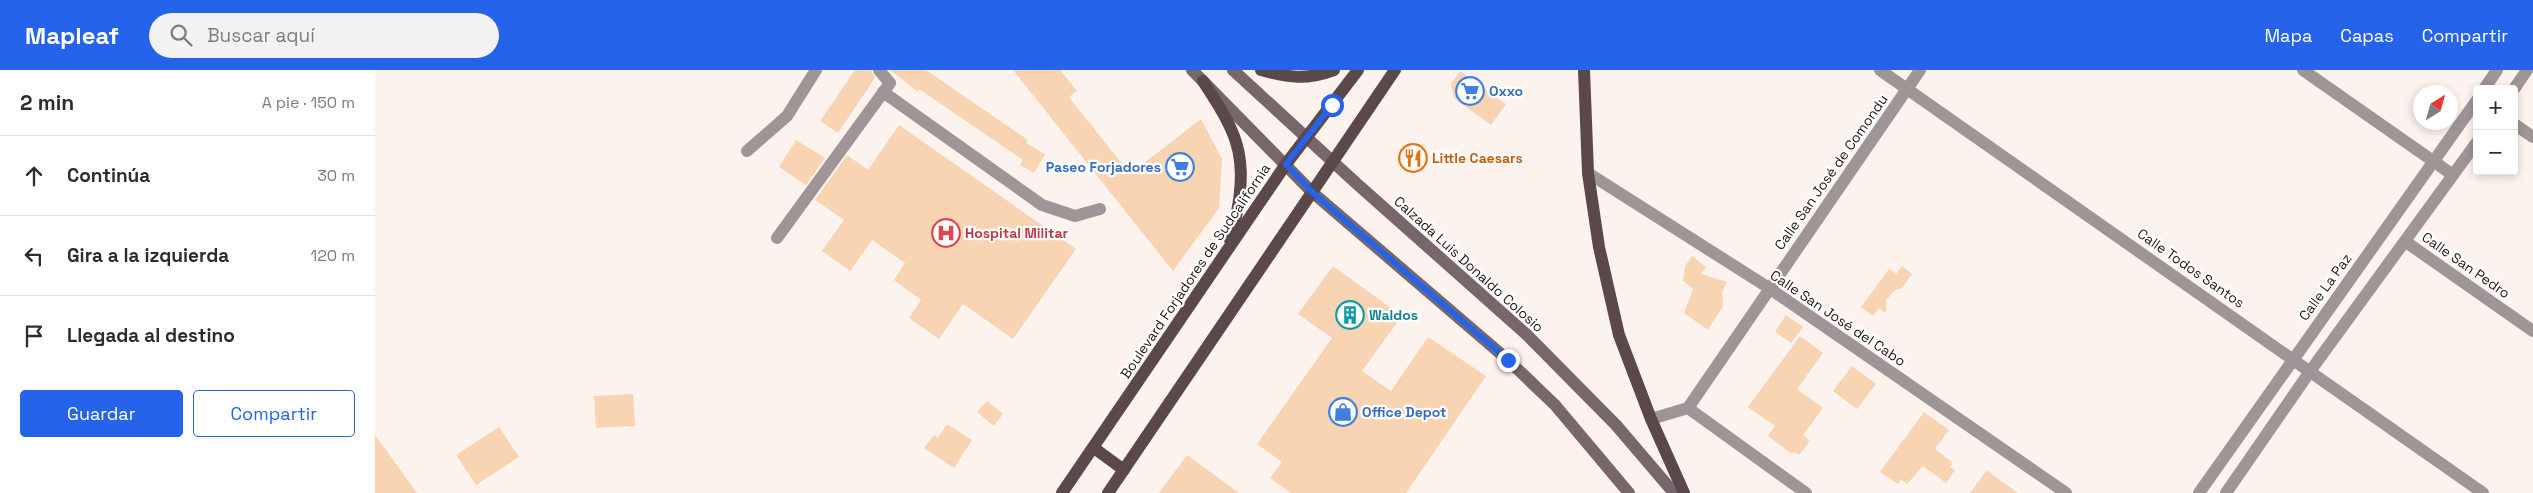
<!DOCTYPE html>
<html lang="es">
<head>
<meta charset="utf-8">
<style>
  body { margin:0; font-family:"Space Grotesk",sans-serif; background:#f2f2f3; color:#2b2b33 }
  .controls { position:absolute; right:15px; top:15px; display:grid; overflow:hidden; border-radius:5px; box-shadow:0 2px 8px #0003 }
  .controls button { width:45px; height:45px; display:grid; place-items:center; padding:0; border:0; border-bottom:1px solid #e1e1e2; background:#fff; color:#2b2b33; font:25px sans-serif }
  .compass { position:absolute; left:2038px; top:15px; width:45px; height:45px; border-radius:50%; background:#fff; box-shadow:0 2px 8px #0003; rotate:37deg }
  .stop { position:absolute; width:15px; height:15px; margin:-11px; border:4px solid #2563eb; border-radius:50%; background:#fff }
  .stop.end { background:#2563eb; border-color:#fff; box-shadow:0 1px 5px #0008 }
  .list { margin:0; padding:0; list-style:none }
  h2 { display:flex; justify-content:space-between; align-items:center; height:65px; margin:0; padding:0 20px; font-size:21px }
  h2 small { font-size:16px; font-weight:400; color:#7c7c81 }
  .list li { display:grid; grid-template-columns:32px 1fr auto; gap:15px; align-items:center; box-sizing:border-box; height:80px; padding:0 20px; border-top:1px solid #e1e1e2 }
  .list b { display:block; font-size:19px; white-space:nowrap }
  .list em { font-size:16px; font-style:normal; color:#7c7c81 }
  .actions { display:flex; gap:10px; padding:15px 20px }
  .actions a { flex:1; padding:11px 0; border:1px solid #2563eb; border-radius:5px; text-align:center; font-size:18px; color:#2563eb }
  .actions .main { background:#2563eb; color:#fff }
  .icon { flex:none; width:28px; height:28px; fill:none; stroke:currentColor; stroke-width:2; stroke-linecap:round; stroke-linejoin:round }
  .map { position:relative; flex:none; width:2158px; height:423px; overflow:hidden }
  header { display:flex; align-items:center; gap:30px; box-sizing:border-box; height:70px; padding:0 25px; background:#2563eb; color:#fff }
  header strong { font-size:24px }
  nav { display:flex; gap:28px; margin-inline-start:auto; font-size:18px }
  .search { width:350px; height:45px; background:#f2f2f3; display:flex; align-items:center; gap:12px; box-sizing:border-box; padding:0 18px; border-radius:28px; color:#7c7c81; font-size:19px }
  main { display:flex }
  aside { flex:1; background:#fff }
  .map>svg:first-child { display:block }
  .building { fill:#f9d4b2 }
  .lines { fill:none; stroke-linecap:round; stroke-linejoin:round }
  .street { stroke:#a09596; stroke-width:12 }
  .secondary { stroke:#77676a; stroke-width:12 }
  .primary { stroke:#5a484b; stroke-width:12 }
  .route { stroke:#2563eb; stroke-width:6 }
  .labels { text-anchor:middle; stroke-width:4.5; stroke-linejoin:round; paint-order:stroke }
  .shop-label { font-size:14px; font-weight:bold; fill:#366cbe; stroke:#fff; text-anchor:start }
  .food-label { font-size:14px; font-weight:bold; fill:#c56008; stroke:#fff; text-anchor:start }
  .street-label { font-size:14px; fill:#201814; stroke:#fff }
  .health-label { font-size:14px; font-weight:bold; fill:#be3a42; stroke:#fff; text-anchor:start }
  .culture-label { font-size:14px; font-weight:bold; fill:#0d838f; stroke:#fff; text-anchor:start }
</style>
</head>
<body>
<header>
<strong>Mapleaf</strong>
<div class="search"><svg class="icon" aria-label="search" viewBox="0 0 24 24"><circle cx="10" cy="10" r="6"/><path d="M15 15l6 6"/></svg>Buscar aquí</div>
<nav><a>Mapa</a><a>Capas</a><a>Compartir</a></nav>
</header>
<main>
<aside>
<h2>2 min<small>A pie · 150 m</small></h2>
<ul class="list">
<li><svg class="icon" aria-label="ahead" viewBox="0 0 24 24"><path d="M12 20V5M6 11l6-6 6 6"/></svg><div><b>Continúa</b></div><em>30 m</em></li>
<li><svg class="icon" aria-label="left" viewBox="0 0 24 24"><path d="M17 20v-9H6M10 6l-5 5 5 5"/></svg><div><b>Gira a la izquierda</b></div><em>120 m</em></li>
<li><svg class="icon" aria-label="arrive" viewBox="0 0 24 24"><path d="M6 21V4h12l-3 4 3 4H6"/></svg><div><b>Llegada al destino</b></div></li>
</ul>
<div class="actions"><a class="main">Guardar</a><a>Compartir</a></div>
</aside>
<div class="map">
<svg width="2158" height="423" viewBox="0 0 2158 423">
  <rect width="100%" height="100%" fill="#fcf3ef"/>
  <g class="building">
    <polygon points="480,0 496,0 500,8 463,63 445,51"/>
    <polygon points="515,0 551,0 653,70 651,73 670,84 659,103 645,95 648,90 544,19 543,22"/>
    <polygon points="638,0 685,0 702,21 694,27 755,104 826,49 847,89 844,138 798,201"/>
    <polygon points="1085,1 1131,34 1116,55 1079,28 1076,14"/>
    <polygon points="524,55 701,179 638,269 588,234 564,269 534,248 546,230 519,210 530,193 497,170 475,201 447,181 469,150 440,130 472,85 493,100"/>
    <polygon points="421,70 450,88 431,115 404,97"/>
    <polygon points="1317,186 1331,197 1326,204 1352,212 1347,222 1348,236 1333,260 1309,243 1318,219 1308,211 1310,196"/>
    <polygon points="958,196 1027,246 987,301 1016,321 1053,267 1111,306 1031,423 916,423 895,408 907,392 882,374 957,268 923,244"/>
    <polygon points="1527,196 1537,204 1527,218 1520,220 1511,230 1511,243 1504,238 1498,246 1486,237 1514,199 1521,204"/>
    <polygon points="1411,245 1428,257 1416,273 1400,262"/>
    <polygon points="1425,266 1448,283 1422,319 1448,338 1428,365 1435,371 1424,385 1419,382 1417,384 1393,366 1400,356 1373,337"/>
    <polygon points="1477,296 1501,314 1482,339 1458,321"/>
    <polygon points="258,324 260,356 221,358 219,326"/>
    <polygon points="612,331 628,344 619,356 602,342"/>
    <polygon points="1549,342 1574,360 1560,379 1578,393 1575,397 1580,400 1571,413 1548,396 1532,414 1526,410 1523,414 1505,402"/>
    <polygon points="572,354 597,370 579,398 549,378 559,365 563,368"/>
    <polygon points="124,357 144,387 101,415 81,385"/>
    <polygon points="0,365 42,423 0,423"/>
    <polygon points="812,385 864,423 784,423"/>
    <polygon points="1612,400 1618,405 1643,423 1595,423"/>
  </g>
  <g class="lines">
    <g class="street">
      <polyline points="1505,0 2108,423"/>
      <polyline points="1928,0 2078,105"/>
      <polyline points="2109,19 2122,0"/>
      <polyline points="2139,19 2152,0"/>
      <polyline points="508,22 667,135 700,146 725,139"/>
      <polyline points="2139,54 2158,67"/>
      <polyline points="372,81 412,46 441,0"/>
      <polyline points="1213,103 1394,218 1691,423"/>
      <polyline points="402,168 515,13 504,0"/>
      <polyline points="2031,172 2158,261"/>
      <polyline points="1313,338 1431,423"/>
      <polyline points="1276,349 1313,338 1545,0"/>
      <polyline points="1824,423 2102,30"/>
      <polyline points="1851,423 1936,300 2102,72"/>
    </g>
    <g class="secondary">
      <polyline points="817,0 937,122 1133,290 1180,335 1254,423"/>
      <polyline points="858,0 981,113 1151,264 1241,355 1299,423"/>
    </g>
    <g class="primary">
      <path d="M886,0C914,8 932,10 959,0"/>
      <polyline points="1209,0 1213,103 1224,177 1244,265 1276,349 1309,423"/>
      <path d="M828,11C840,30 854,50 861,72C871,103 864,140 855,170"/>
      <polyline points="719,378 749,400"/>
      <polyline points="687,423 911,94 983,0"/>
      <polyline points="733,423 1020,0"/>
    </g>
  </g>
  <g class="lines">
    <polyline class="route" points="957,35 911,94 937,122 1133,290"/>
  </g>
  <defs>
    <symbol id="supermarket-ring" viewBox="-11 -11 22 22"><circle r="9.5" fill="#fff" stroke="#3f7fe0" stroke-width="1.5"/><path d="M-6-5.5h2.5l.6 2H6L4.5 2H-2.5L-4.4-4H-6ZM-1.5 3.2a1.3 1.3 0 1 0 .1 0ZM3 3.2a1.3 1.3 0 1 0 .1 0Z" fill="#3f7fe0"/></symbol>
    <symbol id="restaurant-ring" viewBox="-11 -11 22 22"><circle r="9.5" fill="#fff" stroke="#e8710a" stroke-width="1.5"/><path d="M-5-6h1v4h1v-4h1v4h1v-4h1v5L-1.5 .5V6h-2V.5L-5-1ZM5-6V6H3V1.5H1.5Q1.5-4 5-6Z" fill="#e8710a"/></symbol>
    <symbol id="hospital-ring" viewBox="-11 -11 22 22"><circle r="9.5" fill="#fff" stroke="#e0444e" stroke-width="1.5"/><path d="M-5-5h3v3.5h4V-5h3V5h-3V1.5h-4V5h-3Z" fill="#e0444e"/></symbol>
    <symbol id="building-ring" viewBox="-11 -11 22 22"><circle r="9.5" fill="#fff" stroke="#0f9aa8" stroke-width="1.5"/><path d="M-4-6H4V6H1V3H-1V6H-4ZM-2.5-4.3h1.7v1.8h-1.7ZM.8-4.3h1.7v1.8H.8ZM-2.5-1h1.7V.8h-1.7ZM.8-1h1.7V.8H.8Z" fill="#0f9aa8"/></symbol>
    <symbol id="shop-ring" viewBox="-11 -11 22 22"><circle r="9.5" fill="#fff" stroke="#3f7fe0" stroke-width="1.5"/><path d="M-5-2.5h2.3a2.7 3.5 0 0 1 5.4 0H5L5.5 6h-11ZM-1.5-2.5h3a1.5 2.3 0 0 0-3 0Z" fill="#3f7fe0"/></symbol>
  </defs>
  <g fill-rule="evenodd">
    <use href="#supermarket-ring" x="1079" y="5" width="32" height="32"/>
    <use href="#restaurant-ring" x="1022" y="72" width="32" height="32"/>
    <use href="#supermarket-ring" x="789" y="81" width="32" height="32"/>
    <use href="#hospital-ring" x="555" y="147" width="32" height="32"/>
    <use href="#building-ring" x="959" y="229" width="32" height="32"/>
    <use href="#shop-ring" x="952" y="326" width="32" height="32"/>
  </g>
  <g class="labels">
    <g class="shop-label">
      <text x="1114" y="26">Oxxo</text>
      <text x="786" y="102" text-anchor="end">Paseo Forjadores</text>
      <text x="987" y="347">Office Depot</text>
    </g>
    <g class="food-label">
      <text x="1057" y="93">Little Caesars</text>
    </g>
    <g class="street-label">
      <text transform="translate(1456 102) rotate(-55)" y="5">Calle San José de Comondu</text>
      <text transform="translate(1094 194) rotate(42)" y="5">Calzada Luis Donaldo Colosio</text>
      <text transform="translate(2091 195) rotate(35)" y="5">Calle San Pedro</text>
      <text transform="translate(1816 198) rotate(35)" y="5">Calle Todos Santos</text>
      <text transform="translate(820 201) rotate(-56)" y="5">Boulevard Forjadores de Sudcalifornia</text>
      <text transform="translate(1950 217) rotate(-54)" y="5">Calle La Paz</text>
      <text transform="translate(1463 248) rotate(34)" y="5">Calle San José del Cabo</text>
    </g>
    <g class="health-label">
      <text x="590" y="168">Hospital Militar</text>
    </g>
    <g class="culture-label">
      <text x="994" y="250">Waldos</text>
    </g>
  </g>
</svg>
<div class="controls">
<button>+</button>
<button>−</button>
</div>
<svg class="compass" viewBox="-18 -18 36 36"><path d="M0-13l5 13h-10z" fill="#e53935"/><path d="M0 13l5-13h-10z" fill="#7c7c81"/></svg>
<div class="stop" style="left:957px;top:35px"></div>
<div class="stop end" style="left:1133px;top:290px"></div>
</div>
</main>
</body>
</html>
